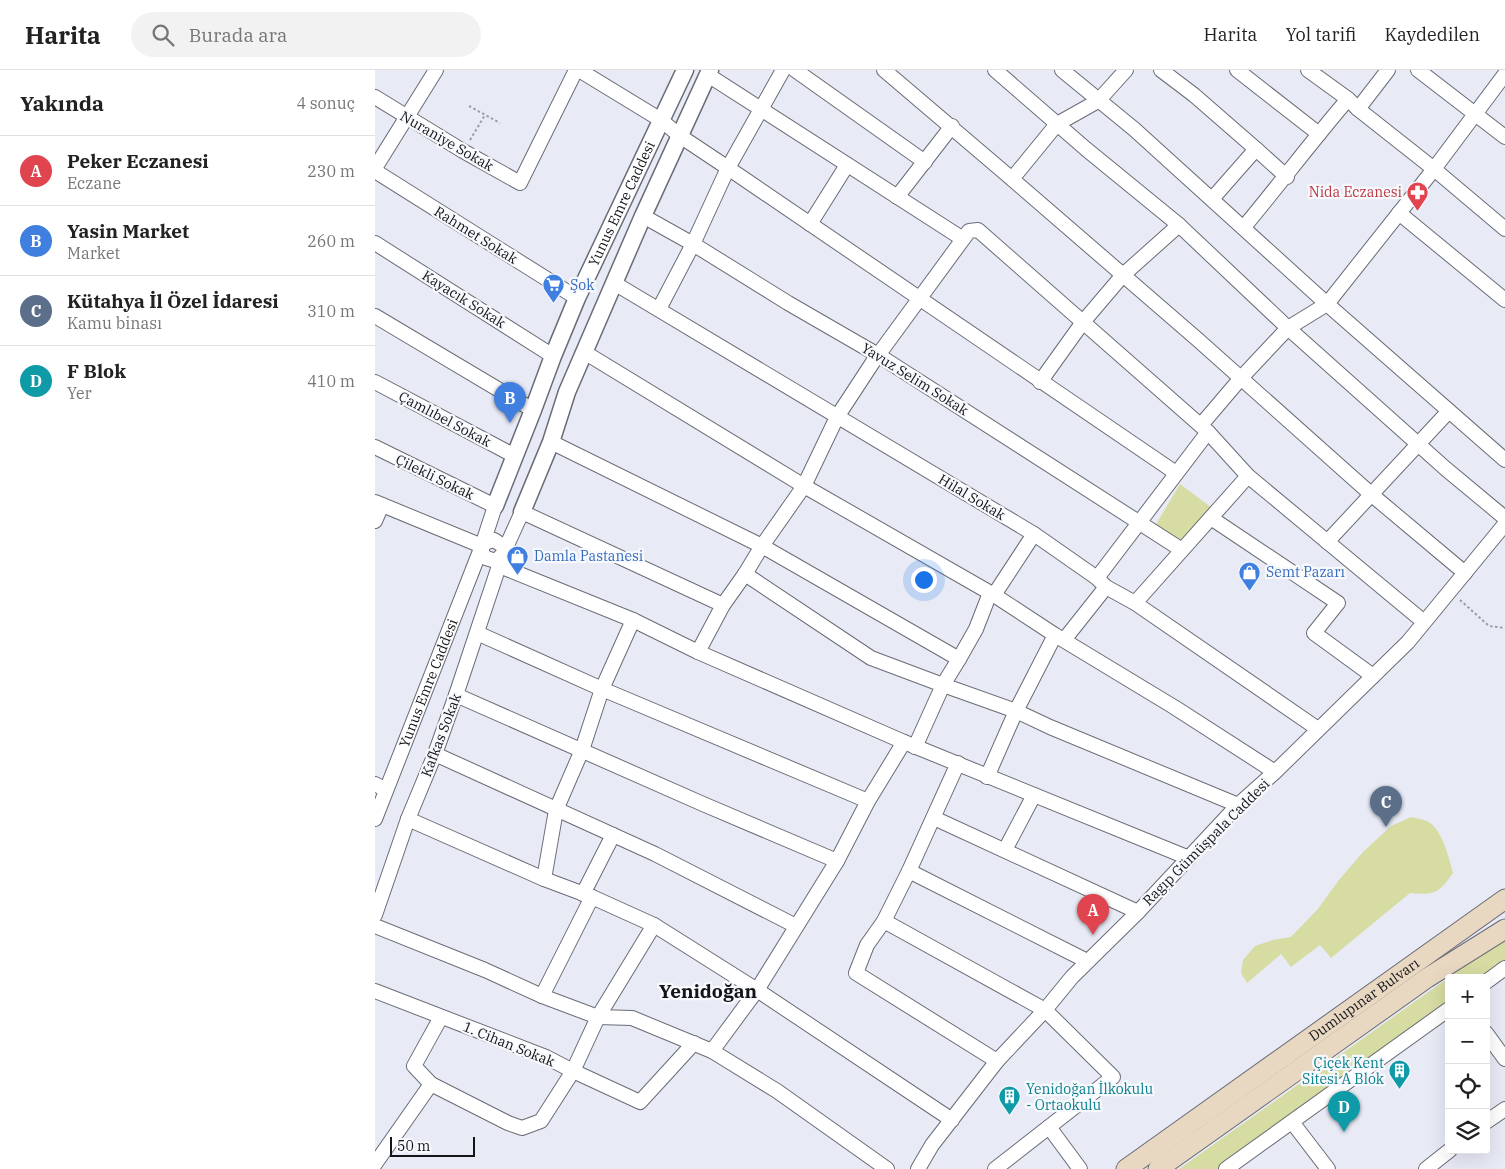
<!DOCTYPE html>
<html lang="tr">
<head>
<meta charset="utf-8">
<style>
  body { margin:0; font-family:"IBM Plex Serif",serif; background:#f2f2f2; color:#222 }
  .controls { position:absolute; right:15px; bottom:15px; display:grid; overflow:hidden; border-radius:5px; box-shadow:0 5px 20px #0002 }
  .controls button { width:45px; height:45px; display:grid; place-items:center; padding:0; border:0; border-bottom:1px solid #e0e0e0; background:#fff; color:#222; font:25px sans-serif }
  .scale { position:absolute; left:15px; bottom:12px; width:85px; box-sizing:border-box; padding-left:5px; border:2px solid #131418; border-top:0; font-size:14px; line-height:18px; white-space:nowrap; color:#131418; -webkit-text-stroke:4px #f7f9fd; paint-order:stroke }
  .you { position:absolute; left:548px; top:509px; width:18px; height:18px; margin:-12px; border:4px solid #fff; border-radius:50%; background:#1a73e8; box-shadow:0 0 0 8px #1a73e833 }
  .badge { display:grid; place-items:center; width:32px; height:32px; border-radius:50%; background:#d93025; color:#fff; font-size:16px; font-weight:700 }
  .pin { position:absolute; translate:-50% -41px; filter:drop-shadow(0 1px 2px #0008) }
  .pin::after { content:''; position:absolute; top:26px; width:18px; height:15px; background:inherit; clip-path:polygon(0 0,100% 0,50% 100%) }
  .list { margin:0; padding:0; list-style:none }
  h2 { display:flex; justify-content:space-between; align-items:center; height:65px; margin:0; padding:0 20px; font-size:21px }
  h2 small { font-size:16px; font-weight:400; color:#767676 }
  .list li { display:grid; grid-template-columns:32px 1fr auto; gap:15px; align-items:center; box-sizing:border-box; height:70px; padding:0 20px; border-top:1px solid #e0e0e0 }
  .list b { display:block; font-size:19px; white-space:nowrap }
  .list p { margin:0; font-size:16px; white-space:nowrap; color:#767676 }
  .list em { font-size:16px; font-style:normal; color:#767676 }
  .icon { flex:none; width:28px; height:28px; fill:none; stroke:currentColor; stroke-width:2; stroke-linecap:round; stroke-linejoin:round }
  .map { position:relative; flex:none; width:1130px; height:1099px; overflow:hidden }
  header { display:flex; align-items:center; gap:30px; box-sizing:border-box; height:70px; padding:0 25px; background:#fff; border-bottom:1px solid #e0e0e0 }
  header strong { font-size:24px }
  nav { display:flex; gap:28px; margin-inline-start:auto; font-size:18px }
  .search { width:350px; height:45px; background:#f2f2f2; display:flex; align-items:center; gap:12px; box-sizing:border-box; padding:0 18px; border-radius:28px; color:#767676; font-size:19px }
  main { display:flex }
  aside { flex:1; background:#fff }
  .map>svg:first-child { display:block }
  .green { fill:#d6dca2 }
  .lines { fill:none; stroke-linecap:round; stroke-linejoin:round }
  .minor-casing { stroke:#696c76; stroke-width:16 }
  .tertiary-casing { stroke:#696c76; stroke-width:19 }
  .secondary-casing { stroke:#696c76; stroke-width:21 }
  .path { stroke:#9a9ca4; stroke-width:2; stroke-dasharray:2.5 2.5; stroke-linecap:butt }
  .minor { stroke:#fff; stroke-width:14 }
  .tertiary { stroke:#fff; stroke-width:16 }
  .secondary { stroke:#e8d7c1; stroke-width:19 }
  .labels { text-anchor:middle; stroke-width:4.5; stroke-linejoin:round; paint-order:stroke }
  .street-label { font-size:14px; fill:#131418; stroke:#f7f9fd }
  .health-label { font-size:14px; fill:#be3a42; stroke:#f7f9fd; text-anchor:end }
  .shop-label { font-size:14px; fill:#366cbe; stroke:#f7f9fd; text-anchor:start }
  .culture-label { font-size:14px; fill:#0d838f; stroke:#f7f9fd; text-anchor:end }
  .district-label { font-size:19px; font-weight:bold; fill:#131418; stroke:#f7f9fd }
</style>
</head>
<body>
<header>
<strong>Harita</strong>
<div class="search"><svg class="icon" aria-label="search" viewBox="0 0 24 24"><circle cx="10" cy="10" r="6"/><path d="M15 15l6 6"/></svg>Burada ara</div>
<nav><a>Harita</a><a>Yol tarifi</a><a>Kaydedilen</a></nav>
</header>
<main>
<aside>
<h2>Yakında<small>4 sonuç</small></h2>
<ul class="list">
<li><span class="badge" style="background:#e0444e">A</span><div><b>Peker Eczanesi</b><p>Eczane</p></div><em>230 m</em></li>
<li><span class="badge" style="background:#3f7fe0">B</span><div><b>Yasin Market</b><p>Market</p></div><em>260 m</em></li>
<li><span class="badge" style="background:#5c6f8a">C</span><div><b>Kütahya İl Özel İdaresi</b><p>Kamu binası</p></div><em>310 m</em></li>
<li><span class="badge" style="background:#0f9aa8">D</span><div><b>F Blok</b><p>Yer</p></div><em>410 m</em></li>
</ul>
</aside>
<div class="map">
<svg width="1130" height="1099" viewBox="0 0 1130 1099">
  <rect width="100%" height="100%" fill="#e8ebf6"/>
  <g class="green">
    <polygon points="805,414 837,438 808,473 780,456"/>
    <path d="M1036,747C1041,748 1047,749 1052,751C1067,758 1074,788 1078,803C1063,824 1060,825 1035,823L956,888L945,875L916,897L906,884L872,913L866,903L868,890L880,876L898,870L916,867L942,840L964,810L988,782L1016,756Z"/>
    <polygon points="1130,870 1130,892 1109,908 1074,908 1074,933 847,1099 804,1099 1097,891"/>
  </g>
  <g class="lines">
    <defs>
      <g id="minor">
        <polyline points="204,0 286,50 305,66 353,98 801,403"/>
        <polyline points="420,0 550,92"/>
        <polyline points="509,0 637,109 822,269 997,425 1090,503"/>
        <polyline points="620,0 711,79 804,155 913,258 1071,399 1130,448"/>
        <polyline points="687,0 759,59 952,234 1130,390"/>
        <polyline points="786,0 819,25 881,79 837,129"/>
        <polyline points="862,0 944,64"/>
        <polyline points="933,0 973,29 983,39 1059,99 1130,159"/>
        <polyline points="1043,0 1130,67"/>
        <polyline points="333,5 588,169"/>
        <polyline points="0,27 88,81 145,113 201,0"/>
        <polyline points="983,39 1013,0"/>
        <polyline points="881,79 912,107"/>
        <polyline points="0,98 61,0"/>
        <polyline points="0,101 202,228"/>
        <polyline points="637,109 682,54 723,31 751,0"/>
        <polyline points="522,127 577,56"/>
        <polyline points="1024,143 1130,230"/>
        <polyline points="268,146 318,174 413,233 503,285 807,480"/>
        <polyline points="435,154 472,95"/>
        <path d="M869,157C904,115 937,71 973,29"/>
        <polyline points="0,173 178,286"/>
        <polyline points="239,213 659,464 722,508 731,517 760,533 943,659"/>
        <polyline points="284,239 318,174 353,98 408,0"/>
        <polyline points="0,246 158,340"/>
        <polyline points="209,282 429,416 619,525 680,565 799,637 900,702"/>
        <polyline points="0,312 140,386"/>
        <polyline points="665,312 708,252 748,205 804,155"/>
        <polyline points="826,355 866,308 913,258 952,234 1059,99 1130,4"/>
        <polyline points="176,372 387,476 584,589 568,615 496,588 370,504"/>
        <polyline points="0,377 120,436 107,476 107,483 111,488 121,491 128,484 147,442 348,535"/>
        <polyline points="0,432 107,476"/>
        <polyline points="836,448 963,533 939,563 998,606"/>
        <polyline points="0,451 7,435"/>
        <polyline points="952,472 1074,341"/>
        <polyline points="722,508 833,362"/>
        <polyline points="619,525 659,464"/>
        <polyline points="760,533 873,406"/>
        <polyline points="102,563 227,619 493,731"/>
        <polyline points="689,570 731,517"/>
        <polyline points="323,582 348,535 370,504 387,476 429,416 462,347 498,292 594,161 603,160 833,362 873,406 1049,552"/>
        <polyline points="584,589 601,559 615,523"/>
        <polyline points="81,625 328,734 462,791"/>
        <polyline points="540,677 568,615 641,641 675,657 863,735"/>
        <polyline points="60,684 280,784 421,856"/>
        <polyline points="583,693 534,801 509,851 492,875 481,903 622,991"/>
        <polyline points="612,707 641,641 680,565"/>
        <polyline points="0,714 11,720"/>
        <polyline points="559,748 763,842"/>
        <path id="s1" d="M0,749L107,476L112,472L119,470L128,476L132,499L258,550L323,582L529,672L814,788"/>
        <polyline points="33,749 169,809 217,827 279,855 382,920 577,1050"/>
        <polyline points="630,780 659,725"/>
        <polyline points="534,801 712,891"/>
        <polyline points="169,809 181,740 207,680 227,619 258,550"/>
        <polyline points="208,824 238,765"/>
        <polyline points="0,845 33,749 60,684 81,625 128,484"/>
        <polyline points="509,851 670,940 738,1007 620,1099"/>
        <polyline points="0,856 110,900 167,926 223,947 257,948 337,981 402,1021 512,1099"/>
        <polyline points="1111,912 1130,898"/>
        <polyline points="0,921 171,987 198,1001 265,1032 319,973"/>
        <polyline points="167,926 217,827"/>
        <polyline points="1111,963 1130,989"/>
        <polyline points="337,981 382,920 462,791 493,731 529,672"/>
        <polyline points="56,1014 133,1053 147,1058 166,1051 198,1001 223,947 279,855"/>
        <polyline points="917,1052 953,1099"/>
        <polyline points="1111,1052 1130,1039"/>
        <polyline points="674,1057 705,1099"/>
        <polyline points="0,1094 56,1014 39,996 66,947"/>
        <polyline points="543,1099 557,1075 622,991 670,940 697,907 763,842 863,735 900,702 1033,572 1130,454"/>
        <polyline points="851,1099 1074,939"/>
        <polyline points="1051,1099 1075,1080"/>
      </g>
      <g id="tertiary">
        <path id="s2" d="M120,436L158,340L178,286L202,228L310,0"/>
        <polyline points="147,442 176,372 192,322 268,146 335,0"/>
      </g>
      <g id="secondary">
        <path id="s3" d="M751,1099L1130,829"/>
        <polyline points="783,1099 1052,908 1130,859"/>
      </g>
    </defs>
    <use href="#minor" class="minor-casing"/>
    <use href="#tertiary" class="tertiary-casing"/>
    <use href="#secondary" class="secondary-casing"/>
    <g class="path">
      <polyline points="94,36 125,53"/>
      <polyline points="95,70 110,45"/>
      <polyline points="1085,530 1114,556 1130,558"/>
    </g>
    <use href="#minor" class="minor"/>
    <use href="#tertiary" class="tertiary"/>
    <use href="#secondary" class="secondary"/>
  </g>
  <defs>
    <symbol id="pharmacy-pin" viewBox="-11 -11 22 30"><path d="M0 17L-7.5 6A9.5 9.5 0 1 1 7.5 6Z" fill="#e0444e" stroke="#f7f9fd"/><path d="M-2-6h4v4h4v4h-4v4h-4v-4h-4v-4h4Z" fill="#fff"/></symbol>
    <symbol id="supermarket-pin" viewBox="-11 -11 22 30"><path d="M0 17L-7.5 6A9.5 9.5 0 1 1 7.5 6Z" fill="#3f7fe0" stroke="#f7f9fd"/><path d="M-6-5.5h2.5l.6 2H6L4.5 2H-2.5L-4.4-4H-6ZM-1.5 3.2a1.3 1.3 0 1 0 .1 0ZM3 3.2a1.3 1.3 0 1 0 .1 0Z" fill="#fff"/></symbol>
    <symbol id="shop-pin" viewBox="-11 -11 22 30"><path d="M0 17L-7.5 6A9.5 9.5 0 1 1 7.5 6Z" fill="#3f7fe0" stroke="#f7f9fd"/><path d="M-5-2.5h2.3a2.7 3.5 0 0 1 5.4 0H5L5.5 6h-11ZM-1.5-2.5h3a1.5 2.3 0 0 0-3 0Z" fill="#fff"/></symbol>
    <symbol id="building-pin" viewBox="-11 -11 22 30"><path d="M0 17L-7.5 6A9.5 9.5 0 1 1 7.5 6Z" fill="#0f9aa8" stroke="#f7f9fd"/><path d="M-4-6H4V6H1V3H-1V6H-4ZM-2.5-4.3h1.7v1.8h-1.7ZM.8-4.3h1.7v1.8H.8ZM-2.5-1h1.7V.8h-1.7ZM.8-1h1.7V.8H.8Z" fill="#fff"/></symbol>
  </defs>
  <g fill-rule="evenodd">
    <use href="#pharmacy-pin" x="1030" y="110" width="25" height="34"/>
    <use href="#supermarket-pin" x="166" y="202" width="25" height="34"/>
    <use href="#shop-pin" x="130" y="474" width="25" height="34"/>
    <use href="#shop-pin" x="862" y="490" width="25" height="34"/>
    <use href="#building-pin" x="1012" y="988" width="25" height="34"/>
    <use href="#building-pin" x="622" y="1014" width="25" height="34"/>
  </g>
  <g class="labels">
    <g class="street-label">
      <text transform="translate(72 71) rotate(30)" y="5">Nuraniye Sokak</text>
      <text dy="5" stroke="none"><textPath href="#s2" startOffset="328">Yunus Emre Caddesi</textPath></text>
      <text transform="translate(101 165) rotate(32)" y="5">Rahmet Sokak</text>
      <text transform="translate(89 229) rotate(32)" y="5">Kayacık Sokak</text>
      <text transform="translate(540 309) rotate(32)" y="5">Yavuz Selim Sokak</text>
      <text transform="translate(70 349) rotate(28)" y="5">Çamlıbel Sokak</text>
      <text transform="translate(60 407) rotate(26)" y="5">Çilekli Sokak</text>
      <text transform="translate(597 427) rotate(31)" y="5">Hilal Sokak</text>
      <text dy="5" stroke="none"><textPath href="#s1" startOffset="146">Yunus Emre Caddesi</textPath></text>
      <text transform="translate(66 665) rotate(-69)" y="5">Kafkas Sokak</text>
      <text transform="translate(831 772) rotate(-45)" y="5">Ragıp Gümüşpala Caddesi</text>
      <text dy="5" stroke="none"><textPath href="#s3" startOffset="292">Dumlupınar Bulvarı</textPath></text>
      <text transform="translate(134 974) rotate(22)" y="5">1. Cihan Sokak</text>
    </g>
    <g class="health-label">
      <text x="1027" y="127">Nida Eczanesi</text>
    </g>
    <g class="shop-label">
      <text x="195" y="220">Şok</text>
      <text x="159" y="491">Damla Pastanesi</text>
      <text x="891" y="507">Semt Pazarı</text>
    </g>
    <g class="culture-label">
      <text x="1009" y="998">Çiçek Kent<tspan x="1009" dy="16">Sitesi A Blok</tspan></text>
      <text x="651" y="1024" text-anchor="start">Yenidoğan İlkokulu<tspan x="651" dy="16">- Ortaokulu</tspan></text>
    </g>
    <g class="district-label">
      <text x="333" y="928">Yenidoğan</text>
    </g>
  </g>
</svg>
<div class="controls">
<button>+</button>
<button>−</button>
<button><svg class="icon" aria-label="locate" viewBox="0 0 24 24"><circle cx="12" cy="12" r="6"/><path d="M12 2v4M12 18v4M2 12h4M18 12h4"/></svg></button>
<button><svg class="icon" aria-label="layers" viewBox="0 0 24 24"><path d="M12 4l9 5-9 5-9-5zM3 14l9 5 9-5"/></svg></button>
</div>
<div class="scale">50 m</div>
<div class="you"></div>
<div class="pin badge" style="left:718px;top:865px;background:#e0444e">A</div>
<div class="pin badge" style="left:135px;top:353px;background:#3f7fe0">B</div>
<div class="pin badge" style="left:1011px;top:757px;background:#5c6f8a">C</div>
<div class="pin badge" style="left:969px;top:1062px;background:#0f9aa8">D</div>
</div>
</main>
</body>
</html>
